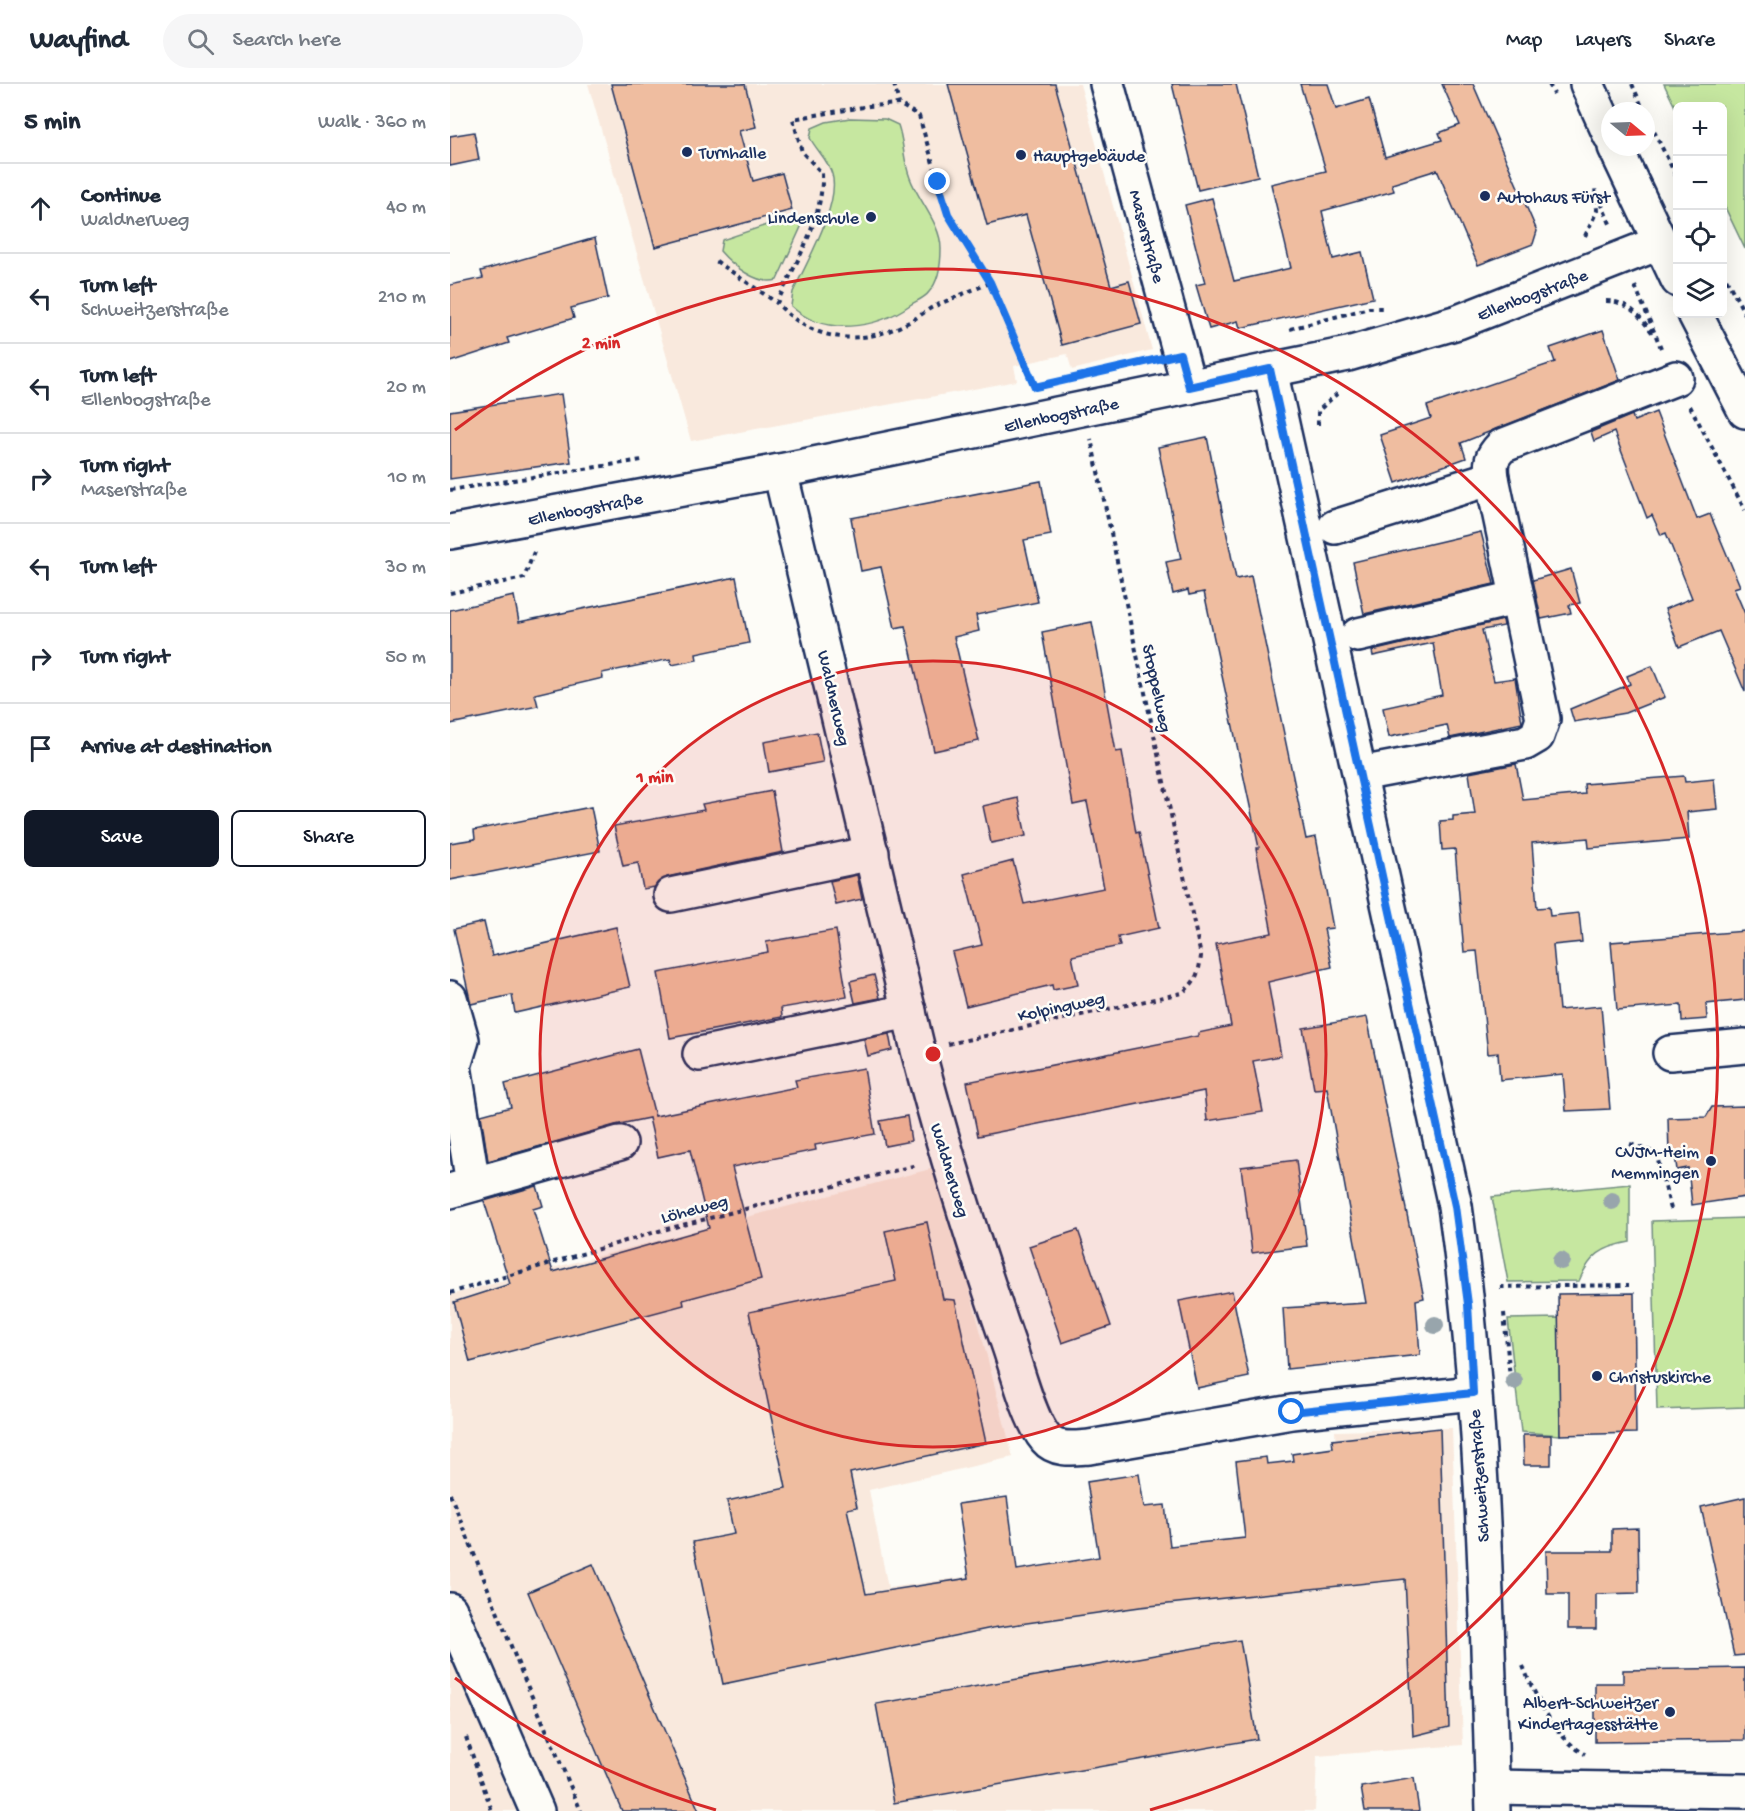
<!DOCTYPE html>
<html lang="en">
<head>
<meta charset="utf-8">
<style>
  body { margin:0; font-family:"Gochi Hand",sans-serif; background:#f6f6f7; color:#1f2937 }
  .controls { position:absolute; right:18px; top:18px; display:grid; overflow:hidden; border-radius:9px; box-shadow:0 6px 24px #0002 }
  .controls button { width:54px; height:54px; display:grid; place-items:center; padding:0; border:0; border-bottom:2px solid #e0e1e3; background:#fff; color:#1f2937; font:30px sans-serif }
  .compass { position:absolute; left:1151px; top:18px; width:54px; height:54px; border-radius:50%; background:#fff; box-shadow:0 6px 24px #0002; rotate:109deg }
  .stop { position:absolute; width:18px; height:18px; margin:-14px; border:4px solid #1a73e8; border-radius:50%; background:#fff }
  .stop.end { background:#1a73e8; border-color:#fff; box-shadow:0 2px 6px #0008 }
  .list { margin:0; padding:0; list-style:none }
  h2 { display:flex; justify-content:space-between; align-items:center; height:78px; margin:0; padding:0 24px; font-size:26px }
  h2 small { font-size:20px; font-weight:400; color:#747a83 }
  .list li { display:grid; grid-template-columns:39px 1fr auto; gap:18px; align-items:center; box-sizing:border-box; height:90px; padding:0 24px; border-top:2px solid #e0e1e3 }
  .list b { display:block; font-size:22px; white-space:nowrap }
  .list p { margin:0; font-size:20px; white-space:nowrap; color:#747a83 }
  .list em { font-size:20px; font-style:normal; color:#747a83 }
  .actions { display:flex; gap:12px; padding:18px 24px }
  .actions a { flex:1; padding:14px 0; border:2px solid #111827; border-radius:9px; text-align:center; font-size:21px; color:#111827 }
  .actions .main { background:#111827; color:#fff }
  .icon { flex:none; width:33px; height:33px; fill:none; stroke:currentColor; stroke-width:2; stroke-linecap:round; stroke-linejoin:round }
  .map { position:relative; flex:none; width:1295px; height:1727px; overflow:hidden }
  header { display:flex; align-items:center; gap:36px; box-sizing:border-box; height:84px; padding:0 30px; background:#fff; border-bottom:2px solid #e0e1e3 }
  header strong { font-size:28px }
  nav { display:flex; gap:33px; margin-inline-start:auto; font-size:21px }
  .search { width:420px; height:54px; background:#f6f6f7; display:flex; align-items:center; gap:15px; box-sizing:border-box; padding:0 21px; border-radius:33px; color:#747a83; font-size:22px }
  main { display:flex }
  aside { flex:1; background:#fff }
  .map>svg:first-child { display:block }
  .built { fill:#f9e9dd }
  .green { fill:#c6e7a0; stroke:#708b7f; stroke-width:1.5 }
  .building { fill:#efbda0; stroke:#1b2f5e; stroke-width:1.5 }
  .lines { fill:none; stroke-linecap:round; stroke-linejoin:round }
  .minor-casing { stroke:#1b2f5e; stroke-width:38 }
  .path { stroke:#1b2f5e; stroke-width:4; stroke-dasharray:4.5 4.5; stroke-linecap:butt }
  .minor { stroke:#fdfcf7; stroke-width:33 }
  .tree { fill:#98a5ac }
  .route { stroke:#1a73e8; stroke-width:8 }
  .ring { fill:none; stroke:#d62828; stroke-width:3 }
  .poi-dot { fill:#1b2f5e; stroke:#fdfcf7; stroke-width:2 }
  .labels { text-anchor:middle; stroke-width:5; stroke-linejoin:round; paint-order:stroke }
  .poi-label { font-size:18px; fill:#1b2f5e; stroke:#fdfcf7; text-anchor:start }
  .street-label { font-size:18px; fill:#1b2f5e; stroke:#fdfcf7 }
  .centre { fill:#d62828; stroke:#fdfcf7; stroke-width:3 }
  .ring-label { font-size:18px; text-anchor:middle; font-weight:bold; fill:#d62828; stroke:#fdfcf7; stroke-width:5; stroke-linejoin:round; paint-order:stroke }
</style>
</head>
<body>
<header>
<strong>Wayfind</strong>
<div class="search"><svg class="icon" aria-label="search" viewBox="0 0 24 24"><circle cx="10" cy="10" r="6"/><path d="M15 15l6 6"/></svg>Search here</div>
<nav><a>Map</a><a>Layers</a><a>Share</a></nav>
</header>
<main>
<aside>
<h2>5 min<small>Walk · 360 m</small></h2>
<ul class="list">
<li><svg class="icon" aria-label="ahead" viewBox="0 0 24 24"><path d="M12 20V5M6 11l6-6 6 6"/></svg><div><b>Continue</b><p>Waldnerweg</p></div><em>40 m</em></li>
<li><svg class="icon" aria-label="left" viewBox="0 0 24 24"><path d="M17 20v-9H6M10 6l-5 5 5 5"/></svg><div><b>Turn left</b><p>Schweitzerstraße</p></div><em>210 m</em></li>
<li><svg class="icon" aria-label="left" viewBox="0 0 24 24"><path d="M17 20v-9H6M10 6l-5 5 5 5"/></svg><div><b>Turn left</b><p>Ellenbogstraße</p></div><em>20 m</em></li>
<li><svg class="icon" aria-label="right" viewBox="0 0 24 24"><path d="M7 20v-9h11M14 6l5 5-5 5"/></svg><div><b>Turn right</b><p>Maserstraße</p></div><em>10 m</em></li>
<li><svg class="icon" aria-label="left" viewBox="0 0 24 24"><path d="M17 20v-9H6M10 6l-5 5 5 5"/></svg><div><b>Turn left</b></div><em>30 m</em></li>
<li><svg class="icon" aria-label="right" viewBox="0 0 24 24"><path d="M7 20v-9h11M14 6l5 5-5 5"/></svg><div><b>Turn right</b></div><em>50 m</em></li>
<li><svg class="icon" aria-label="arrive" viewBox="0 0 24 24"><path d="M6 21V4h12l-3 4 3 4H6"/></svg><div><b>Arrive at destination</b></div></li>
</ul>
<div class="actions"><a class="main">Save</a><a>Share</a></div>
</aside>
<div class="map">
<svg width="1295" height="1727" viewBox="0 0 1295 1727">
  <rect width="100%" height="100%" fill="#fdfcf7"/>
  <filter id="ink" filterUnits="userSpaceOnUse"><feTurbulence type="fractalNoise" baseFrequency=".0167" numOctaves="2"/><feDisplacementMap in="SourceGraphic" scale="12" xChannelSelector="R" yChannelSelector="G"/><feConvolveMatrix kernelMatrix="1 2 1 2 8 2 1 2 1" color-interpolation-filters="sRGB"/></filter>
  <g filter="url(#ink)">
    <g class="built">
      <polygon points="138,0 630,0 702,266 622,286 617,270 564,282 567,297 241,357"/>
      <polygon points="488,1083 563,1373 419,1406 438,1504 890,1439 885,1347 1002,1344 1013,1661 867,1672 865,1727 0,1727 0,1211"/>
    </g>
    <g class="green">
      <polygon points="1214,0 1295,0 1295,165 1273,119 1272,22 1228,22 1227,27"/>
      <path d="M400,34L435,35L448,41C454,58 453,76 460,94C468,116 491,140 491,165C491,179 489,197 479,208C475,214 466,217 460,221C426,245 374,253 341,222L343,208C356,180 391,119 382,90C378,76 367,67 360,54L362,44L376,38Z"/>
      <path d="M343,132L352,137L351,143L327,196C308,202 282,181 270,167L272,156Z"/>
      <path d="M1180,1100V1158C1152,1163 1140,1171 1129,1197L1058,1198L1042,1113Z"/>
      <polygon points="1295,1134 1295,1323 1207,1326 1202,1137"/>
      <polygon points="1109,1234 1110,1351 1071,1348 1058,1235"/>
    </g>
    <g class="building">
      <polygon points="161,0 295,0 306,43 289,47 303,97 332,89 342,126 205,163"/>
      <polygon points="498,0 605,0 661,202 679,197 691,240 612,261 576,131 537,141"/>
      <polygon points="722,0 786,0 808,92 748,106"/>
      <polygon points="850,0 878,0 886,25 919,15 935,73 992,56 989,49 1010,41 992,0 1023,0 1087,147 1083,160 1028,181 987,86 942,100 944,107 872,127 883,175 912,168 923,214 790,244 788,237 759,245 746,201 755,199 735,121 762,114 784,197 841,184 821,100 876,87"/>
      <polygon points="24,48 29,76 0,82 0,52"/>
      <polygon points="145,154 158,214 121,224 124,234 57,254 59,259 0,278 0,201 33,194 31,187"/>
      <polygon points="1153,246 1170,296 1011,359 1016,374 946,399 930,351 981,334 977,322 1105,278 1100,264"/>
      <polygon points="111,310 121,378 0,395 0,327"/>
      <polygon points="1206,328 1247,435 1260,430 1290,502 1284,504 1295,530 1295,608 1269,547 1229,563 1215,525 1242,514 1216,449 1211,451 1202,431 1197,434 1164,348 1144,357 1141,348 1182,331 1184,337"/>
      <polygon points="757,353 786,495 801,492 856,755 866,753 883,844 874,845 882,883 818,898 831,972 803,977 813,1028 757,1037 754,1007 528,1052 517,998 748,952 748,949 781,942 766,860 822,849 806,764 809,764 754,508 739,511 738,506 723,510 716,478 731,475 708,363"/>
      <polygon points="591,397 601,451 574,456 588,518 526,531 529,547 504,553 529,657 484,667 455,542 445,544 431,483 411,487 401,434"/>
      <polygon points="1031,448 1044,500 914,530 903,478"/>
      <polygon points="1121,485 1130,519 1119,521 1121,529 1091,535 1083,496"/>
      <polygon points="286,493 299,559 246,570 247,576 222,581 220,575 152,589 153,594 85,610 88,622 0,640 0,526 64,512 69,538"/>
      <polygon points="1053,536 1054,542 1032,546 1044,597 1065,594 1072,639 1000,654 997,641 939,653 933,624 992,611 983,559 923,572 922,567"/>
      <polygon points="642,538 666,668 672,667 686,749 689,748 709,844 668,853 670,862 622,872 628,901 603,906 602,901 516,922 502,868 532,861 514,790 563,777 574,820 654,804 637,718 623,721 592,548"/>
      <polygon points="1202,582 1215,613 1175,629 1124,638 1120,625 1180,600 1177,592"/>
      <polygon points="367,648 373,678 319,688 314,658"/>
      <polygon points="1066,680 1073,716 1135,710 1134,700 1234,692 1235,698 1264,695 1267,725 1237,728 1239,755 1139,764 1138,754 1082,759 1087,824 1099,823 1100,832 1129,829 1132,858 1103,861 1109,926 1151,922 1160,1025 1116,1027 1113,990 1050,996 1048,969 1038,970 1027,867 1014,868 1005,765 992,766 990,737 1003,736 1003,732 1025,730 1019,689"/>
      <polygon points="322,707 333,768 217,793 205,803 193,805 188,779 173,782 164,742 254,726 252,720"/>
      <polygon points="568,714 576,752 541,759 533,722"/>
      <polygon points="141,723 150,767 0,796 0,759 25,755 24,746"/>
      <polygon points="407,791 412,815 386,821 380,797"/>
      <polygon points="34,838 42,872 166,843 180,903 65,929 62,911 21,920 4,845"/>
      <polygon points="386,846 397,913 331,924 332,933 220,954 208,889 318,868 316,858"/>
      <polygon points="1295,847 1295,916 1256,920 1257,935 1232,937 1231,921 1167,926 1161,858"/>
      <polygon points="424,891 430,914 405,919 400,897"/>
      <polygon points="917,933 974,1214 966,1216 970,1271 837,1285 833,1224 916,1219 877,1004 864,1005 853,944"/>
      <polygon points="439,950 442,966 418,972 414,955"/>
      <polygon points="188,965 205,1032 347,1003 345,996 414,984 425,1050 365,1061 366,1066 282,1083 311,1195 233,1216 234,1221 20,1278 4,1218 60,1200 34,1117 87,1102 93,1122 83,1125 103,1188 259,1144 240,1066 208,1073 199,1034 165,1041 38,1077 31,1031 61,1023 55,1000"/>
      <polygon points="1295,1022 1295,1113 1242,1121 1238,1084 1227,1086 1225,1071 1219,1071 1218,1034 1256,1033 1262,1023"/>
      <polygon points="457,1032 461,1057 435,1062 430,1037"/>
      <polygon points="846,1076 857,1162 802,1169 791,1083"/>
      <polygon points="477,1138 493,1215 505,1216 536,1359 400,1389 407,1423 397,1425 416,1510 519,1494 508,1420 557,1413 567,1486 649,1473 637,1398 689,1390 694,1423 715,1421 720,1462 795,1454 786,1377 816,1373 817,1380 843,1377 842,1370 883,1364 882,1356 990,1344 999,1643 963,1652 955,1495 690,1523 542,1544 273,1600 243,1458 284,1450 277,1417 336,1404 299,1228 446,1197 435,1147"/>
      <polygon points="628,1146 661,1242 612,1259 579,1162"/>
      <polygon points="782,1207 799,1293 747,1304 729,1217"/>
      <polygon points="1184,1209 1186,1349 1110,1351 1108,1210"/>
      <polygon points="1073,1351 1101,1351 1101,1381 1074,1381"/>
      <polygon points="1295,1413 1295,1571 1284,1572 1251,1423"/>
      <polygon points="1188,1444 1189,1509 1146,1510 1146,1545 1118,1545 1118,1510 1097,1510 1096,1467 1162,1467 1162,1445"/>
      <polygon points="143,1480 249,1727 172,1727 78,1508"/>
      <polygon points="790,1556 807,1655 444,1719 426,1620"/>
      <polygon points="1295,1584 1295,1656 1145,1658 1145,1599 1173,1599 1173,1586"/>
      <polygon points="964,1694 969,1727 915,1727 911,1703"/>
    </g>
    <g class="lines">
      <defs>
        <g id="minor">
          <polyline points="657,0 739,303"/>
          <polyline points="1137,0 1160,51"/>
          <polyline points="1165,63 1228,196"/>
          <polyline points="1245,230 1295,327"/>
          <path d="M820,286L1005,1122C1033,1321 1037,1526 1043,1727"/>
          <path d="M330,387L468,966C494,1066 525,1164 559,1262C567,1285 580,1337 596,1355C606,1367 624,1364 639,1363L842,1328L1023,1309"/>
          <polyline points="885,443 1042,394"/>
          <polyline points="0,448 330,387 898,270 1008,238 1209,159"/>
          <polyline points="908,551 1066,514"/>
          <path d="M910,690L1075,659L1087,652L1093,635L1042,394C1040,379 1041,373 1052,362L1226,294"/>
          <polyline points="221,811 422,769"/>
          <polyline points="0,914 12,956 4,982 23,1100"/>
          <polyline points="1220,969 1295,962"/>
          <polyline points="250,970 459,927"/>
          <polyline points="0,1107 170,1059"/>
          <polyline points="0,1526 87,1727"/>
          <polyline points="1043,1703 1295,1707"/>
        </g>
      </defs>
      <use href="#minor" class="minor-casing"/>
      <g class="path">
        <polyline points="444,0 449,20"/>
        <polyline points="1099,0 1104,10"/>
        <polyline points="1182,0 1194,27"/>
        <polyline points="1196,31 1228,96"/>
        <polyline points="1151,119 1161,142"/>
        <polyline points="1135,152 1147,127 1145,103"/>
        <polyline points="266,177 327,219"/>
        <polyline points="1272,187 1295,230"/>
        <path d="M540,199C520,207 500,215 481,224C473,229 466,235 457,239C411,263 362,258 327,219C345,179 374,135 372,89L352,68L343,35L419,22L449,20L469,32L498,130L540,199L584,302"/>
        <polyline points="1185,202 1211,264"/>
        <path d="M1156,217C1180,217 1191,234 1204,251"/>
        <polyline points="840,245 919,224 932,224"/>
        <polyline points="1240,322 1295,426"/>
        <polyline points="868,341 868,327 890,307"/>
        <polyline points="0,406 192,376"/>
        <polyline points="0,509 74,494 84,468"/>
        <path d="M498,960L732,909C746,898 749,889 751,872L641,355"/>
        <polyline points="1180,1060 1206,1069 1221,1125"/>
        <polyline points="1050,1203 1179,1201"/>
        <polyline points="0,1209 209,1147 467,1081"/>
        <polyline points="1054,1229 1061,1305"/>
        <polyline points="0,1410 71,1587 131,1727"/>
        <path d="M1073,1582C1085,1612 1105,1654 1135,1670"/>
        <polyline points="16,1653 42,1727"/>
      </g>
      <use href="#minor" class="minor"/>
    </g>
    <g class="tree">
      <circle cx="1162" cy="1117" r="9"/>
      <circle cx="1111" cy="1177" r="9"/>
      <circle cx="985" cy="1241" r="9"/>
      <circle cx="1064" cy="1297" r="9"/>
    </g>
  </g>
  <g class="lines" filter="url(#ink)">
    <polyline class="route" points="488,98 498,130 540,198 585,303 730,270 739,303 820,285 1005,1122 1018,1220 1023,1309 842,1328"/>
  </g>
  <circle cx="483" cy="970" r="393" fill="#d62828" fill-opacity=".12"/>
  <g class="ring">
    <circle cx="483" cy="970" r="393"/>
    <path d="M266 1726A786 786 0 0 1 5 1594M5 346A786 786 0 1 1 700 1726"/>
  </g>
  <g class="poi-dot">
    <circle cx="237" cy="68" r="6"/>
    <circle cx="571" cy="71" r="6"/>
    <circle cx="1035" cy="112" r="6"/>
    <circle cx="421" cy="133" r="6"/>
    <circle cx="1261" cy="1077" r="6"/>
    <circle cx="1147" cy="1292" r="6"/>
    <circle cx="1220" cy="1628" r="6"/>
  </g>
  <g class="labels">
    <g class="poi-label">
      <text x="249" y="74">Turnhalle</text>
      <text x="583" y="77">Hauptgebäude</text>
      <text x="1047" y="118">Autohaus Fürst</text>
      <text x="409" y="139" text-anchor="end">Lindenschule</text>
      <text x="1249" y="1073" text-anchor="end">CVJM-Heim<tspan x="1249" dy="21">Memmingen</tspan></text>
      <text x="1159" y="1298">Christuskirche</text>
      <text x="1208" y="1624" text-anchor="end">Albert-Schweitzer<tspan x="1208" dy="21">Kindertagesstätte</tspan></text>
    </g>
    <g class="street-label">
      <text transform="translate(698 152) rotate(75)" y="6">Maserstraße</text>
      <text transform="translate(1082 210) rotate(-21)" y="6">Ellenbogstraße</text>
      <text transform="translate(611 330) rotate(-12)" y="6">Ellenbogstraße</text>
      <text transform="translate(135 424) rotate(-11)" y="6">Ellenbogstraße</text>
      <text transform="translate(708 604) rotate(78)" y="6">Stoppelweg</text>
      <text transform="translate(385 614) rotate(77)" y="6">Waldnerweg</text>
      <text transform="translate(611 922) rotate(-12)" y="6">Kolpingweg</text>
      <text transform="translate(501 1086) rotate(73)" y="6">Waldnerweg</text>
      <text transform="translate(244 1124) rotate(-15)" y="6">Löheweg</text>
      <text transform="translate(1028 1392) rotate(-94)" y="6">Schweitzerstraße</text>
    </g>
  </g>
  <circle cx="483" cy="970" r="9" class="centre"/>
  <g class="ring-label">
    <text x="151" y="264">2 min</text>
    <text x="205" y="698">1 min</text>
  </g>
</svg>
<div class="controls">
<button>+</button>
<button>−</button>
<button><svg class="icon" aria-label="locate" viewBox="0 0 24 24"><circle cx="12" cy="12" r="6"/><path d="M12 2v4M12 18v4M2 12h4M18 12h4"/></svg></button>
<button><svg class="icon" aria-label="layers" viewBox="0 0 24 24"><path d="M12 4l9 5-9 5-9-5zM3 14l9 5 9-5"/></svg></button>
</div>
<svg class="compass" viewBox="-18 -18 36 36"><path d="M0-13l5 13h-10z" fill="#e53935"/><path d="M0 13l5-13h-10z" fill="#747a83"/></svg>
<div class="stop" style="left:842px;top:1328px"></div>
<div class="stop end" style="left:488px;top:98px"></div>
</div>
</main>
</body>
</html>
